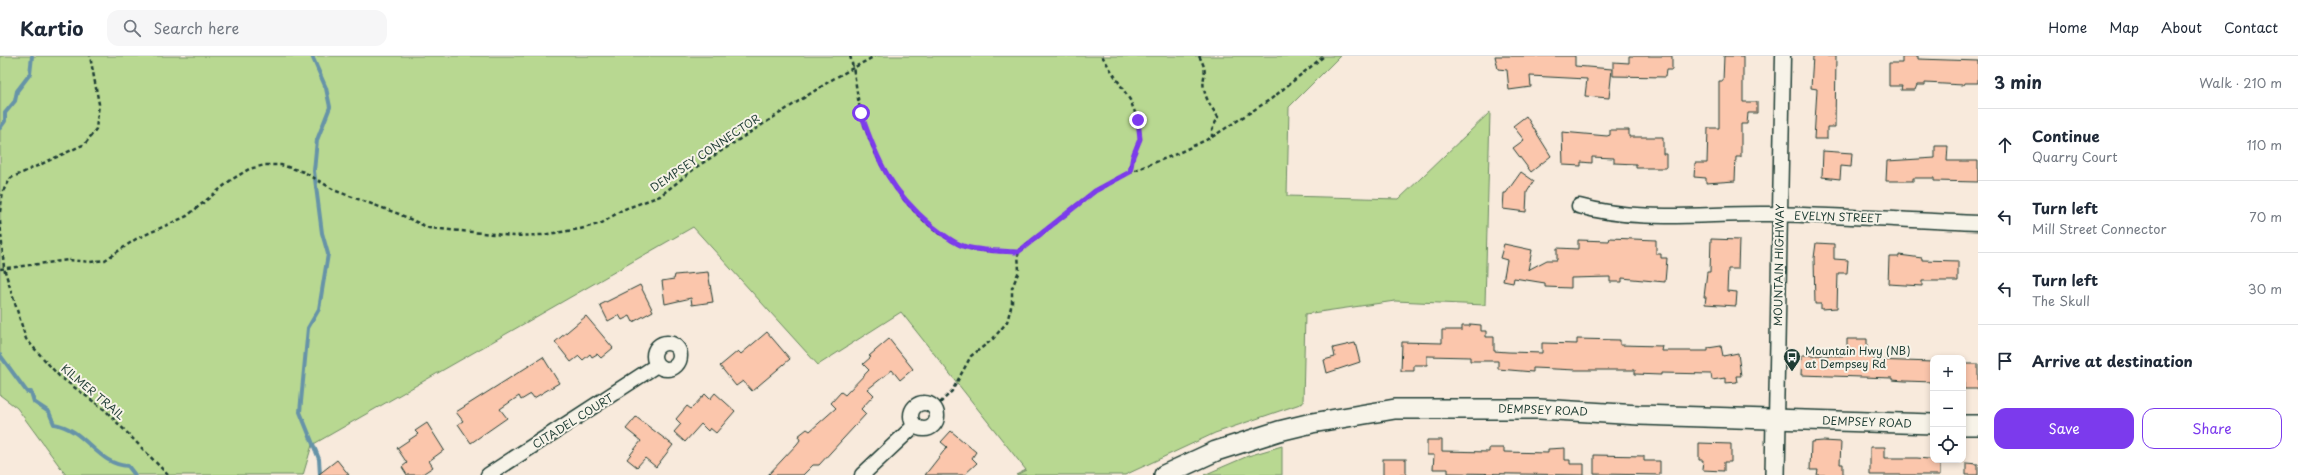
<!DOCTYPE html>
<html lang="en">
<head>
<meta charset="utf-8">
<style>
  body { margin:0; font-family:"Playpen Sans",sans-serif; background:#f6f6f7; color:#1f2937 }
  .controls { position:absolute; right:12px; bottom:12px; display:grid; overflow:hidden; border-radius:8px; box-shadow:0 2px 6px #0003 }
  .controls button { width:36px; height:36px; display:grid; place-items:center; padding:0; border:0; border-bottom:1px solid #e0e1e3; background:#fff; color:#1f2937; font:20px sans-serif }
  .stop { position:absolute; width:12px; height:12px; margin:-9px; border:3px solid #7c3aed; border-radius:50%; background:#fff }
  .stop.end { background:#7c3aed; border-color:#fff; box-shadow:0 1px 4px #0008 }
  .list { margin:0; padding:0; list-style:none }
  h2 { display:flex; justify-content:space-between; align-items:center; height:52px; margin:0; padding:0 16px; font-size:17px }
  h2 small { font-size:13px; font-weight:400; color:#747a83 }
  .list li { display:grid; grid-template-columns:26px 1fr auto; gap:12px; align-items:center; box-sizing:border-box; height:72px; padding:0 16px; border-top:1px solid #e0e1e3 }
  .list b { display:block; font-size:15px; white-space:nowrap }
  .list p { margin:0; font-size:13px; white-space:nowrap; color:#747a83 }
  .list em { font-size:13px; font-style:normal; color:#747a83 }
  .actions { display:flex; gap:8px; padding:12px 16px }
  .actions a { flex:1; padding:9px 0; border:1px solid #7c3aed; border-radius:12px; text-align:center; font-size:14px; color:#7c3aed }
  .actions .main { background:#7c3aed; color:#fff }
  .icon { flex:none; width:22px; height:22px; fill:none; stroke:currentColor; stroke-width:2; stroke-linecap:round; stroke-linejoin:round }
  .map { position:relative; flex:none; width:1978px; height:419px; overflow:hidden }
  header { display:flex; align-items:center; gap:24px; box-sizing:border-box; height:56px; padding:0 20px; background:#fff; border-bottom:1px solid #e0e1e3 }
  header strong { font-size:19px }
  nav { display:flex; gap:22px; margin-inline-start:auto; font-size:14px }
  .search { width:280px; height:36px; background:#f6f6f7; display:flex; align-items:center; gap:10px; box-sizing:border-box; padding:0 14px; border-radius:12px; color:#747a83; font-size:15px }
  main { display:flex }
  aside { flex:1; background:#fff }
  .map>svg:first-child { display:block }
  .green { fill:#b8d891; stroke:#6c8a62 }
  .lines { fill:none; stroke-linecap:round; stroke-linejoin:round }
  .stream { stroke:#6693a8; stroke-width:4 }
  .building { fill:#fbc6ac; stroke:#1f3d34 }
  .street-casing { stroke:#1f3d34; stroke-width:17 }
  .secondary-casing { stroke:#1f3d34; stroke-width:22 }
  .path { stroke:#1f3d34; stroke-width:2.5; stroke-dasharray:4 3; stroke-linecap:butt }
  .street { stroke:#f7f3e8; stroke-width:14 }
  .secondary { stroke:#f7f3e8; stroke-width:19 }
  .route { stroke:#7c3aed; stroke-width:5 }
  .labels { text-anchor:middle; stroke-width:4; stroke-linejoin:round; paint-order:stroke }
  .street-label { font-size:11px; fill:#1f3d34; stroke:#f7f3e8 }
  .poi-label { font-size:11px; fill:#1f3d34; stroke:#f7f3e8; text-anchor:start }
</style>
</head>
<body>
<header>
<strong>Kartio</strong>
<div class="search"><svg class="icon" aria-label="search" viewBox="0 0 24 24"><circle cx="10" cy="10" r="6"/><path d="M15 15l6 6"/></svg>Search here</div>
<nav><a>Home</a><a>Map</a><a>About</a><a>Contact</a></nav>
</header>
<main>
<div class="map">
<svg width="1978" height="419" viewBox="0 0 1978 419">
  <rect width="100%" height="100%" fill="#f8eadc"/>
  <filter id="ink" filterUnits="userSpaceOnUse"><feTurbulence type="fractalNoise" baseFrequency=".025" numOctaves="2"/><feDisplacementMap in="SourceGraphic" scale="8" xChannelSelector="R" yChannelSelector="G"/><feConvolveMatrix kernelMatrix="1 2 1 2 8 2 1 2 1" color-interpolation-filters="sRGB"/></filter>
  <g filter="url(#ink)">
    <g class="green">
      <polygon points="0,0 1340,0 1289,51 1287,140 1399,143 1490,56 1485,249 1395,245 1305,258 1303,347 1215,377 1125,419 1016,419 1026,414 901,256 818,309 693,171 312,389 303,419 66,419 17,352 0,339"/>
      <polygon points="1282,390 1282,419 1204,419 1248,400"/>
    </g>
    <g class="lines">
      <g class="stream">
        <polyline points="312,0 326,32 330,51 317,84 314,115 322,177 328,198 319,253 308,272 300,356 319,403 320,419"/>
        <polyline points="0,72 5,65 5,57 15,45 17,35 30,18 32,0"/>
        <path d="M0,299L27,336H31L34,346L49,356L54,368C86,373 97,409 128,410L135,419"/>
      </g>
    </g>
    <g class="building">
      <polygon points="1495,0 1575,0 1575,10 1612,13 1609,42 1585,40 1587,23 1530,20 1531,31 1509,34 1507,14 1498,13"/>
      <polygon points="1629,0 1672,0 1672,14 1666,14 1665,21 1613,20 1613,6 1629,7"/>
      <polygon points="1724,0 1743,0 1743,46 1757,46 1757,57 1748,57 1747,68 1741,68 1741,101 1736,101 1735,125 1706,127 1706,122 1694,121 1695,107 1707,107 1708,72 1719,72 1719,25 1723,25"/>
      <polygon points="1813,0 1836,0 1835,71 1827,71 1827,83 1814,83 1817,33 1811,32"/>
      <polygon points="1902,0 1918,0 1918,3 1978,5 1978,27 1964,27 1963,29 1925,27 1925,29 1917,29 1915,34 1901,34 1902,30 1889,30 1889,7 1902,7"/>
      <polygon points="1526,60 1551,100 1531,116 1513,92 1524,84 1513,70"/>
      <polygon points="1610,74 1629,74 1629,81 1663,81 1663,98 1666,98 1666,112 1636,112 1636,108 1614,107 1614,102 1592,101 1592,107 1581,106 1581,110 1563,109 1562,76 1607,80 1610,79"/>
      <polygon points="1935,90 1948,90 1947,105 1978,105 1978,126 1934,125 1934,122 1913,122 1913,125 1886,125 1887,105 1935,102"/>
      <polygon points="1823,95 1852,97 1851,111 1841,110 1840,123 1822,121"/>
      <polygon points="1521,116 1534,125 1527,136 1526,156 1503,153 1504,137 1506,137"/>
      <polygon points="1610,182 1656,184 1656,198 1661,198 1661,202 1667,202 1665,226 1622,222 1622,226 1610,226 1610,221 1571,222 1571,232 1545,231 1545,227 1514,222 1513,227 1503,225 1507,204 1500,202 1504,188 1532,194 1528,214 1547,204 1557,204 1557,192 1578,193 1578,184 1609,185"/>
      <polygon points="1711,183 1739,184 1738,213 1728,213 1727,235 1737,236 1736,250 1705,248 1706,241 1704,241 1707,216 1710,216"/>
      <polygon points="1816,187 1834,188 1834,203 1848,204 1847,217 1838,217 1837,252 1821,253 1821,248 1815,248 1814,202"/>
      <polygon points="1899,199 1922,202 1922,204 1958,205 1958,225 1922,225 1922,230 1888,228 1889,201 1899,201"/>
      <polygon points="708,216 713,246 692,249 691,242 665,248 662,225 674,223 675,219"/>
      <polygon points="640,229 653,255 633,266 630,260 622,264 619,259 608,265 600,249"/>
      <polygon points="586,260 613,292 601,302 597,298 592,301 590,298 583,304 579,300 571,306 555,286"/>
      <polygon points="1470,268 1481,269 1481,275 1486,275 1486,281 1494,281 1494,295 1508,296 1542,297 1542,287 1577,288 1577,283 1620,284 1620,289 1662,290 1661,295 1708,295 1708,292 1721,290 1723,300 1738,297 1741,320 1736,320 1737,326 1725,327 1725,322 1712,324 1711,318 1661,317 1661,319 1635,318 1635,314 1576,314 1533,312 1533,316 1498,313 1498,305 1470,305 1470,301 1427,300 1427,309 1414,309 1414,315 1401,315 1402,286 1442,287 1442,274 1462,274 1462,270 1470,270"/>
      <polygon points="767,276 790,303 752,335 743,325 736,330 720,310 738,295 741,298"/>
      <polygon points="889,283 913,313 900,324 892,314 868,333 874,339 861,353 866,358 819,409 813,409 803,419 768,419 797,388 800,384 798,380 807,373 810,375 836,352 831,347 841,336 845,339 869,314 863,308 871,301 869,300"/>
      <polygon points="1847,283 1867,283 1867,301 1874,301 1874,304 1933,306 1933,326 1905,325 1892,324 1892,322 1801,319 1802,299 1847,300"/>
      <polygon points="1355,287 1360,306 1327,317 1324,304 1335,301 1333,292"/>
      <polygon points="543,301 559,327 534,342 531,338 521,344 519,340 500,353 507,362 471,387 458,368 463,365 456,356"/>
      <rect x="1964" y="308" width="14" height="25"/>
      <polygon points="715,337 735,355 716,377 710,372 708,375 701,368 685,386 674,376 681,368 676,363 687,350 691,353 705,338 710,343"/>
      <polygon points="636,361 673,389 656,411 645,402 637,411 627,403 641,385 626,373"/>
      <polygon points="427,367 444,394 429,405 433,411 421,419 407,419 402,411 407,407 397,392 418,378 415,375"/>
      <polygon points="951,375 976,396 972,402 977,407 964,419 925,419 947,391 941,386"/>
      <polygon points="1427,384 1442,384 1442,395 1489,396 1489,392 1504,392 1504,396 1548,397 1548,393 1565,392 1565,404 1570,404 1570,408 1584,408 1584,419 1448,417 1448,413 1433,413 1434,399 1427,399"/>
      <polygon points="1823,385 1841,386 1840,408 1843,408 1843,419 1817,419 1818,414 1810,414 1811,386"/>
      <polygon points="1699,387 1731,388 1731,406 1724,406 1724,415 1702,414 1703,404 1699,404"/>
      <polygon points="1870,391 1885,391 1885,402 1917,402 1940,404 1940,419 1870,419"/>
      <polygon points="1594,399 1644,400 1644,405 1660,405 1660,419 1594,418"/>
      <rect x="1383" y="403" width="23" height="16"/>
      <polygon points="337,404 349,419 318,419"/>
      <polygon points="1966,407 1978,408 1978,419 1966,419"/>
    </g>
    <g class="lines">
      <defs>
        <g id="street">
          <path d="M1579,150C1640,167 1706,157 1769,158C1838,160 1908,164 1978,167"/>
          <circle cx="667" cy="300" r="13"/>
          <circle cx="924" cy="360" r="13"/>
          <polyline points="1776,364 1783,0"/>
          <polyline points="488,419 657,309"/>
          <polyline points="862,419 915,369"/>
        </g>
        <g id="secondary">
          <polyline points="1963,369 1978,369"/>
          <polyline points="1164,419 1216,395 1279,375 1312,367 1395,353 1539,353 1639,359 1933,368"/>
          <polyline points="1775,419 1776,364"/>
        </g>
      </defs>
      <use href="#street" class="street-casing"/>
      <use href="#secondary" class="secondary-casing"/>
      <g class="path">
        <path d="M850,0C856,19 856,38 861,57C875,109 911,168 963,190C976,196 1003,195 1018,196"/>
        <polyline points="1102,0 1130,44 1138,64 1140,83 1133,100 1130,116"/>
        <path d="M1199,0C1210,19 1201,18 1204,33C1206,44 1212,52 1218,61L1212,74V81"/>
        <polyline points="0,156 3,135 11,122 85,88 96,73 99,48 90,0"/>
        <polyline points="0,165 4,212 26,283 59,320 105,354 168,419"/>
        <polyline points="0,213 69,204 90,206 105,204 136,183 187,160 231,124 249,113 265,109 281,109 304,116 336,135 399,158 429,172 514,180 542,179 580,173 602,167 622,154 660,140 698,110 833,23 875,0"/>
        <polyline points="935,352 952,335 971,300 992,284 1007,266 1012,247 1012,232 1019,215 1018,196 1095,135 1130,116 1174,99 1212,81 1271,43 1324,0"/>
      </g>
      <use href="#street" class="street"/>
      <use href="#secondary" class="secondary"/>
    </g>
  </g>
  <g class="lines" filter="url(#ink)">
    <path class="route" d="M861,57C878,107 891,135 932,170C941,177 954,188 966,191C982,195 1001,195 1018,196L1095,135L1130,116L1133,100L1140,83L1138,64"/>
  </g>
  <defs>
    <symbol id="bus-pin" viewBox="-11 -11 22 30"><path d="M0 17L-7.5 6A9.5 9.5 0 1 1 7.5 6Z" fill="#1f3d34" stroke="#f7f3e8"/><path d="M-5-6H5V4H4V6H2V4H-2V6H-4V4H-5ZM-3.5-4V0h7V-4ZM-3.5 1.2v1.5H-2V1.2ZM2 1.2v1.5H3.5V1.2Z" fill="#fff"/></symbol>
  </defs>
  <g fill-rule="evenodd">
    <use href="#bus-pin" x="1782" y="291" width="20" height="27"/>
  </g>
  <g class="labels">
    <g class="street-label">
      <text transform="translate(705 97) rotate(-34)" y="4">DEMPSEY CONNECTOR</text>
      <text transform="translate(1838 161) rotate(2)" y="4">EVELYN STREET</text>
      <text transform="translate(1779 209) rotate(-89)" y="4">MOUNTAIN HIGHWAY</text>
      <text transform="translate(93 336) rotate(40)" y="4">KILMER TRAIL</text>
      <text transform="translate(1543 354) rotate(2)" y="4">DEMPSEY ROAD</text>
      <text transform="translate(573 365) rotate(-32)" y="4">CITADEL COURT</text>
      <text transform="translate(1867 366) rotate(2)" y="4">DEMPSEY ROAD</text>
    </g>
    <g class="poi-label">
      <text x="1805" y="299">Mountain Hwy (NB)<tspan x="1805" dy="13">at Dempsey Rd</tspan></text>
    </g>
  </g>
</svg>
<div class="controls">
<button>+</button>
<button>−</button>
<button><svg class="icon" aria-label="locate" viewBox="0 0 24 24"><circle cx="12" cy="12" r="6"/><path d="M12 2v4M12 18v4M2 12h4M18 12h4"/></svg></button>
</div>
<div class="stop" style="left:861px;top:57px"></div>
<div class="stop end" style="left:1138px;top:64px"></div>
</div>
<aside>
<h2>3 min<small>Walk · 210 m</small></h2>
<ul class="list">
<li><svg class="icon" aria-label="ahead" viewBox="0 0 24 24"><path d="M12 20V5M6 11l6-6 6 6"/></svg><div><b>Continue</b><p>Quarry Court</p></div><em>110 m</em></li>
<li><svg class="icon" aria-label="left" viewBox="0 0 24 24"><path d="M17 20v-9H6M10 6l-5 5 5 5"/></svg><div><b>Turn left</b><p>Mill Street Connector</p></div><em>70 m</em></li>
<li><svg class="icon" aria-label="left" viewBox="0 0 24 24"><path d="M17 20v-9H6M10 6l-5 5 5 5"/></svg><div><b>Turn left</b><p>The Skull</p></div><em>30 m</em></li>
<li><svg class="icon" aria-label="arrive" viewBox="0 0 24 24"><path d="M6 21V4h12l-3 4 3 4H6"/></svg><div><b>Arrive at destination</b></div></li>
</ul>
<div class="actions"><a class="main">Save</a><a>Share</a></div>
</aside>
</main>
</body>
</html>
